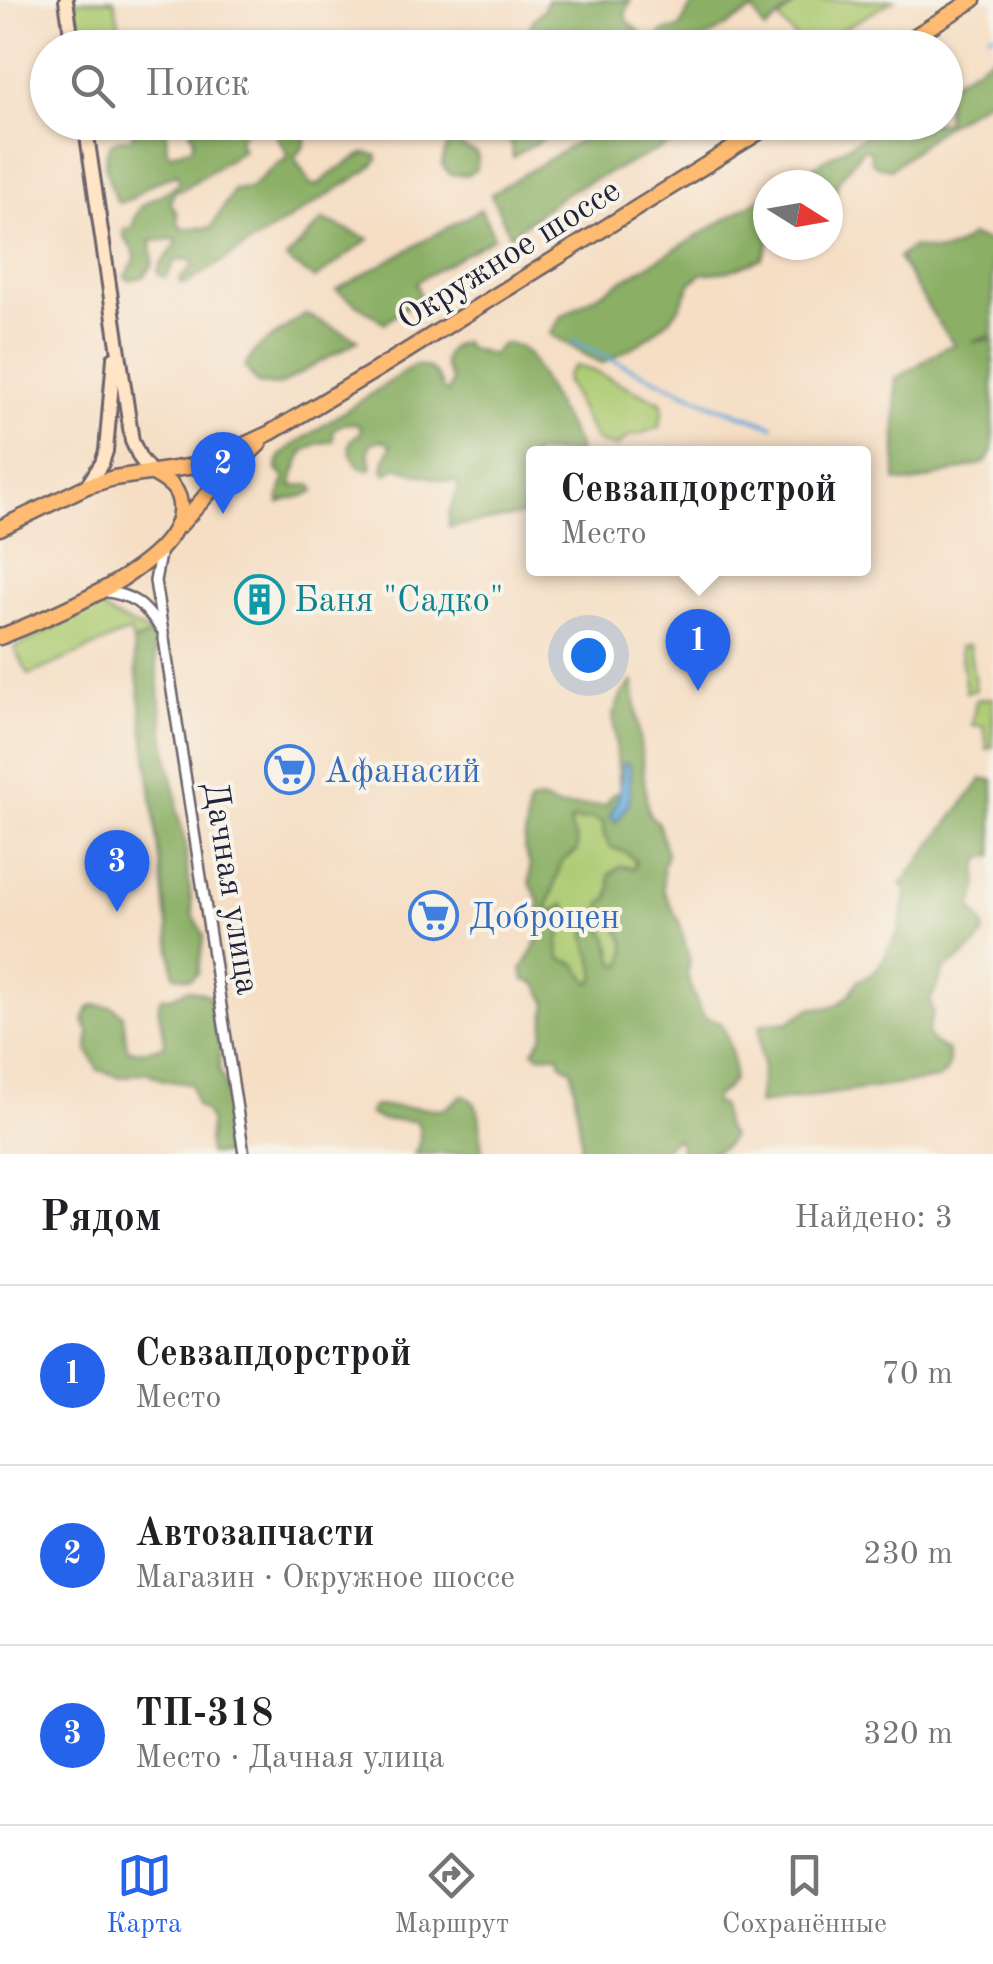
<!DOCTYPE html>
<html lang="ru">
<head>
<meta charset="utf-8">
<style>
  body { margin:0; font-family:"Old Standard TT",serif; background:#f6f6f6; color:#202124 }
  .compass { position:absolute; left:753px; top:170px; width:90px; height:90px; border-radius:50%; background:#fff; box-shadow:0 2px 8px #0004; rotate:101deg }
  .you { position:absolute; left:588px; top:655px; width:35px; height:35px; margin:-25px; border:8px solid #fff; border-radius:50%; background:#1a73e8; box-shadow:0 0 0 15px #1a73e833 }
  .badge { display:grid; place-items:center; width:65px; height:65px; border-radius:50%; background:#2563eb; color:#fff; font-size:32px; font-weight:700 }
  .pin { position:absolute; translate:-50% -82px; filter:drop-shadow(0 2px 5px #0008) }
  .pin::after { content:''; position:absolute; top:52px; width:35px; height:30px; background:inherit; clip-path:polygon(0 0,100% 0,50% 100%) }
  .popup { position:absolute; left:526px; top:446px; width:345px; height:130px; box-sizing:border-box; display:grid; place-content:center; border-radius:10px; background:#fff; filter:drop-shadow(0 2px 8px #0005); font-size:32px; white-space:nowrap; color:#757577 }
  .popup b { font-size:38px; color:#202124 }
  .popup::after { content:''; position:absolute; left:50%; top:100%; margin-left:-20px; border:20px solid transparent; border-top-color:#fff }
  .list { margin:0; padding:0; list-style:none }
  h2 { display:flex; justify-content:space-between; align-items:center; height:130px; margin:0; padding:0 40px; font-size:42px }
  h2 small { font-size:32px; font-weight:400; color:#757577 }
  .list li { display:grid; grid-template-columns:65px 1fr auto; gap:30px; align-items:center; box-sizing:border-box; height:180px; padding:0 40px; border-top:2px solid #e0e0e0 }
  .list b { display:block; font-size:38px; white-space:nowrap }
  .list p { margin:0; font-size:32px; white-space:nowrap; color:#757577 }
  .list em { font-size:32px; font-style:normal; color:#757577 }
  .icon { flex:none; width:55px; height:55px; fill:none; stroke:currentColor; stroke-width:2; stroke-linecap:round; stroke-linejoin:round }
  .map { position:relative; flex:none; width:993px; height:1154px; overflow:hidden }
  .search { position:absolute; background:#fff; box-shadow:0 2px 8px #0004; left:30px; right:30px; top:30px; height:110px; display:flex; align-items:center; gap:25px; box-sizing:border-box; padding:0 35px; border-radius:55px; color:#757577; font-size:38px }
  .sheet { height:670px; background:#fff }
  nav { display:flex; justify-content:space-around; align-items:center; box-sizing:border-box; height:140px; border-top:2px solid #e0e0e0; background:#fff; font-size:28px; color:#757577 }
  nav a { display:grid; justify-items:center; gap:5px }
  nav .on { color:#2563eb }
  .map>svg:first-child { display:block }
  .green { fill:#adcb73; stroke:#687657; stroke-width:2.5 }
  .forest { fill:#8aaf65; stroke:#566850; stroke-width:2.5; fill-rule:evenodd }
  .water { fill:#66abdb; stroke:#44668b; stroke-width:2.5 }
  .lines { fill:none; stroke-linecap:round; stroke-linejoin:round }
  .stream { stroke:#66abdb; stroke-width:4 }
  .street-casing { stroke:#6c646b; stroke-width:14 }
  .secondary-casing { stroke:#6c646b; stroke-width:18 }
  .primary-casing { stroke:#6c646b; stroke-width:19 }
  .street { stroke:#fff; stroke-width:9 }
  .secondary { stroke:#ffe4c6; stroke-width:12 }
  .primary { stroke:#ffbb71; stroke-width:14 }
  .labels { text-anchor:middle; stroke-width:8; stroke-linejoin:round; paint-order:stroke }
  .street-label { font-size:35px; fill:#22223b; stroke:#f7f3e8 }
  .culture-label { font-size:35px; fill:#0d838f; stroke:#f7f3e8; text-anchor:start }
  .shop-label { font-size:35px; fill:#366cbe; stroke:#f7f3e8; text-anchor:start }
</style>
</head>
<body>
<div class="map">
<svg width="993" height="1154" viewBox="0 0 993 1154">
  <rect width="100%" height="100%" fill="#f7f3e8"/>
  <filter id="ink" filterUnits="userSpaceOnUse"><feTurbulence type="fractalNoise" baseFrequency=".01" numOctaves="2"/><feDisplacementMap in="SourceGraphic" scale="20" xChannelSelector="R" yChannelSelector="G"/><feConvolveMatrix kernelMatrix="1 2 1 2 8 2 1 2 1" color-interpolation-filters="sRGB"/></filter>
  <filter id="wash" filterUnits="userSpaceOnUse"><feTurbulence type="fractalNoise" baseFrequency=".0048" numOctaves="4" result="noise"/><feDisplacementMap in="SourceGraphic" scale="40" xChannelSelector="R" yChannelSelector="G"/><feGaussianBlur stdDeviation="2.25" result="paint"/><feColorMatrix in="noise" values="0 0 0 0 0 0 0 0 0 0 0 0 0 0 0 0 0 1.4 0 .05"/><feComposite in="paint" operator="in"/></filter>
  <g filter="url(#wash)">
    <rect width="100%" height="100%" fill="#f5dec4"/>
    <g class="green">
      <polygon points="74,0 114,0 124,47 96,47 94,40 80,35 75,21"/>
      <polygon points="799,0 894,0 811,47 804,47 779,19"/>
      <path d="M575,366L591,370L661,402L663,410L659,427L640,434L631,435L616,447L598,442C584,424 578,401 566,382L567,374Z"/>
      <polygon points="98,605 114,617 153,634 133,642 130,631 29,675 14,648"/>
      <polygon points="969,645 976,690 966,692 960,647"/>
      <polygon points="993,698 993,747 987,749 984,726 972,725 976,700"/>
      <path d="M591,818L603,823L616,849L627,853L636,862C630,877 609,881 608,899C606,926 637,937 622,966L616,965L613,959L612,946L588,925C580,944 598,959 596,979L590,984L583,973L561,959L556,948L568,909L547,910L561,863L564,858L574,853L570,823L574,819L579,821Z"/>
    </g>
    <g class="forest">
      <path d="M547,0H630C620,24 628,20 641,33C645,37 647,43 651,46L664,31L677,29L682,25L687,13L697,0H799L765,30L753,10L692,47H506L530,29L533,20L544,9Z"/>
      <polygon points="993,56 993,96 939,130 891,169 877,166 871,161 870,150 863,149 838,181 832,207 828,209 828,185 783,185 886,123 946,122 946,86"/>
      <path d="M477,122H569V123L513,157L510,139L503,128C489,125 468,132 460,144L464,148L476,153L478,158L476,169L467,175L450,174L442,165C446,136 456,138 477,122Z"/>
      <path d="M126,123H144L145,126L152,131L166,127L167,151L170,154L192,147L194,139L190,131L201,123H251C246,133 234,137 243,150L180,191L176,189L170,202L177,213L178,222L182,229C192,227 202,228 211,228L234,190L250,188L278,163L286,160L288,154L275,133L283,127L296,129L306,137L304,147L294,157L311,185H318C329,174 351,160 366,153L377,155L378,159L368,170L186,284L181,283L180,279L193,266V262L185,259L175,261L166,277L161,276L158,272C161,259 172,254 177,242L174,239L151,241L153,264L143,277L129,280L125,277C127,271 135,264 135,258C136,249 124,242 123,232L125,229L133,228C137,194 162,202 180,181L177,174L149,185L133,198L119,203L116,200C110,184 96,154 115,141C117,140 131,137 133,137V133Z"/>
      <polygon points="609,123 707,123 696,132 567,192 510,235 491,194"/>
      <polygon points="768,194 768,245 762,258 729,271 701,274 691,283 680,306 670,319 642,342 603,363 591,358 550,334 561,317"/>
      <polygon points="481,209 494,237 416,282 420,296 385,323 336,290"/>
      <polygon points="323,220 369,239 315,279 286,259"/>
      <path d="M970,236L993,243V335L972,342L993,339V451L985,463L913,483L896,481V379L946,347L955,345C933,319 917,287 898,258L912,247C938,253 950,255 970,236Z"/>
      <polygon points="305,314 359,340 278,386 258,384 245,367 256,349"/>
      <path d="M464,342L467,348L492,355L501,345L508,343L520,347L529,355L578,446L579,453H533V489L525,494L527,505L524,515L449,527V514L459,487L456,482C435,479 416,474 396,467L387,474L383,470L384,463L391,445L381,440L371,443C367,452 369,456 372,465L370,470C357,468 346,455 351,440L361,432L360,426L354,423L343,424L334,429L333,441L317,444L303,452L294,475L292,486L311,485L315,490C302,500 289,496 279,503V497L285,478L277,470C277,459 281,455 289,448L415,365C431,365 439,375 443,390L448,393L452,381C451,376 447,373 446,368C440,355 453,344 464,342Z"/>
      <path d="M153,634C160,688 162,744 177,798V810L186,846V859L193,914L204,936L198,973L190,979L174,975L133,642Z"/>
      <path d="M633,681L648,813L658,823L667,854L663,867V889L680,924L690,962L687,975L693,994L704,1017L721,1023C726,1034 730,1044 732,1056C736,1081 735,1082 714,1098L715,1104L721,1105L724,1125L731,1136C726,1154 703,1154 682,1154L679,1141L674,1139L659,1154H579L581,1140L572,1070L561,1064L559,1055H538L533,1051L543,1036L547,1002L537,984L525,980L522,969L534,949L540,931L539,901L530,883V865L524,848L528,806L531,802L541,800L558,807L606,805L612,795L620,790L613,715L622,694ZM591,818L603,823L604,836L610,847L627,853L636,862L634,868L621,866L610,874L609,880L611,886L608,899L602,902L601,909C618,924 633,943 622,966L616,964C607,947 614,937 594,921L588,925C580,944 598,959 595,979L590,983L575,963L561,959C552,938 570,923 565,904L553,911L547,909L561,863C565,857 574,855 577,850C580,842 570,831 570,823L574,819L579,821Z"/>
      <path d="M982,779L993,780V857L988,856L979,861C975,881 982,886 971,906C974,913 982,921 984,927C987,941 956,963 945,968L930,1001L933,1012L927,1034L934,1044L947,1049L949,1061L946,1073L937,1079L758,1104L763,1064L760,1052V1025L773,1022L787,1023L811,1008H825L839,1004L850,994L858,981L871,975L880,965L900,928L907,889L901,885Z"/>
      <path d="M188,989L209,995L220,1048L219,1069L226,1086L228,1110L227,1154H209C204,1134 220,1119 196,1105L191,1084L163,1080L146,1072L121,1077L98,1070L88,1050L89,1032L84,1021L87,1011L93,1005L113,1007L123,1015L127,1049L139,1052L164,1046C167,1027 152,1010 162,997H171Z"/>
      <path d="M462,1095C489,1105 476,1133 483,1154H414C420,1145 423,1130 416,1121L382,1120L369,1114L372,1107L376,1106L442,1109L449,1106Z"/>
    </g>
    <polygon class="water" points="623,763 630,765 629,804 616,822 610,817 618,798"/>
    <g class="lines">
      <g class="stream">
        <polyline points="990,35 993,33"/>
        <polyline points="573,342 711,404 773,426"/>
      </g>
    </g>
  </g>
  <g filter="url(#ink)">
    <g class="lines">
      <defs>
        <g id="street">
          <polyline points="161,549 155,581 244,1154"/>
          <path d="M102,591C133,595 143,603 161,629"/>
        </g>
        <g id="secondary">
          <polyline points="66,0 73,48"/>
          <polyline points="85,122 132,441 140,458 151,472"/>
          <polyline points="87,486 102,463 106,451 114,358"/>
        </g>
        <g id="primary">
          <polyline points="896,48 973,0"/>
          <polyline points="180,525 214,487 259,444"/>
          <polyline points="0,528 87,486 114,478 201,465 270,433 376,370 775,122"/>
          <path d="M0,637C47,618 174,568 180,513C182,490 170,482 151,472"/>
        </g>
      </defs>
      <use href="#street" class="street-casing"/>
      <use href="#secondary" class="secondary-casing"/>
      <use href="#primary" class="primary-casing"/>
      <use href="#street" class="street"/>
      <use href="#secondary" class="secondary"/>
      <use href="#primary" class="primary"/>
    </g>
  </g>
  <defs>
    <symbol id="building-ring" viewBox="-11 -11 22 22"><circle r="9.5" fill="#f7f3e8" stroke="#0f9aa8" stroke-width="1.5"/><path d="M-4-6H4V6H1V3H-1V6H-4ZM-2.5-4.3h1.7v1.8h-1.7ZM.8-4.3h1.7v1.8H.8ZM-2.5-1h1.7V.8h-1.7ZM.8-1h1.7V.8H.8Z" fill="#0f9aa8"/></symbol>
    <symbol id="supermarket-ring" viewBox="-11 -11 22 22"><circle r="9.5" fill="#f7f3e8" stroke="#3f7fe0" stroke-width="1.5"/><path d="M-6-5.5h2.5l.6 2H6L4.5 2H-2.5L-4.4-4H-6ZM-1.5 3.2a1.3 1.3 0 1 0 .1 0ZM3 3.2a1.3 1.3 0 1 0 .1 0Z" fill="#3f7fe0"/></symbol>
  </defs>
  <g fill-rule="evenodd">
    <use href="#building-ring" x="232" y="572" width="55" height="55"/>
    <use href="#supermarket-ring" x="262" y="742" width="55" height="55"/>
    <use href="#supermarket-ring" x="406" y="888" width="55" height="55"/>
  </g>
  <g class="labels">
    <g class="street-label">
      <text transform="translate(508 253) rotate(-32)" y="12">Окружное шоссе</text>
      <text transform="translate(233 888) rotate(81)" y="12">Дачная улица</text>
    </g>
    <g class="culture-label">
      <text x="294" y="611">Баня "Садко"</text>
    </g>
    <g class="shop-label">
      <text x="324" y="782">Афанасий</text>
      <text x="469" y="928">Доброцен</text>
    </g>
  </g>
</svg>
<svg class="compass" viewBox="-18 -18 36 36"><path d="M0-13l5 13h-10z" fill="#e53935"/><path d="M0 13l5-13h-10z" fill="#757577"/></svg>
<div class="you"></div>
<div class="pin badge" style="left:698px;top:691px">1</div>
<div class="popup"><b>Севзапдорстрой</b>Место</div>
<div class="pin badge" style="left:223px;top:514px">2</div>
<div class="pin badge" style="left:117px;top:912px">3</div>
<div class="search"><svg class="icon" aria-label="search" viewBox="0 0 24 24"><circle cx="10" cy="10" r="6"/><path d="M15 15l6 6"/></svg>Поиск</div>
</div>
<section class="sheet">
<h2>Рядом<small>Найдено: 3</small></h2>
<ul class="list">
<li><span class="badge">1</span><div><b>Севзапдорстрой</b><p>Место</p></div><em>70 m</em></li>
<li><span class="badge">2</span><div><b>Автозапчасти</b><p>Магазин · Окружное шоссе</p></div><em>230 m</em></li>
<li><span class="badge">3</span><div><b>ТП-318</b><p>Место · Дачная улица</p></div><em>320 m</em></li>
</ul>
</section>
<nav>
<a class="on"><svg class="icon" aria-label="map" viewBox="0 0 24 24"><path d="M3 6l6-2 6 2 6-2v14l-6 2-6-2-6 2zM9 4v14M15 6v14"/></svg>Карта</a>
<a><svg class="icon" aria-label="directions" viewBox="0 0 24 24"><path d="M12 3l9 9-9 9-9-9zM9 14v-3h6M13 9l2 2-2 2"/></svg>Маршрут</a>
<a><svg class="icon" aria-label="saved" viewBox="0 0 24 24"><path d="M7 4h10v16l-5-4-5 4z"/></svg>Сохранённые</a>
</nav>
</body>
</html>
